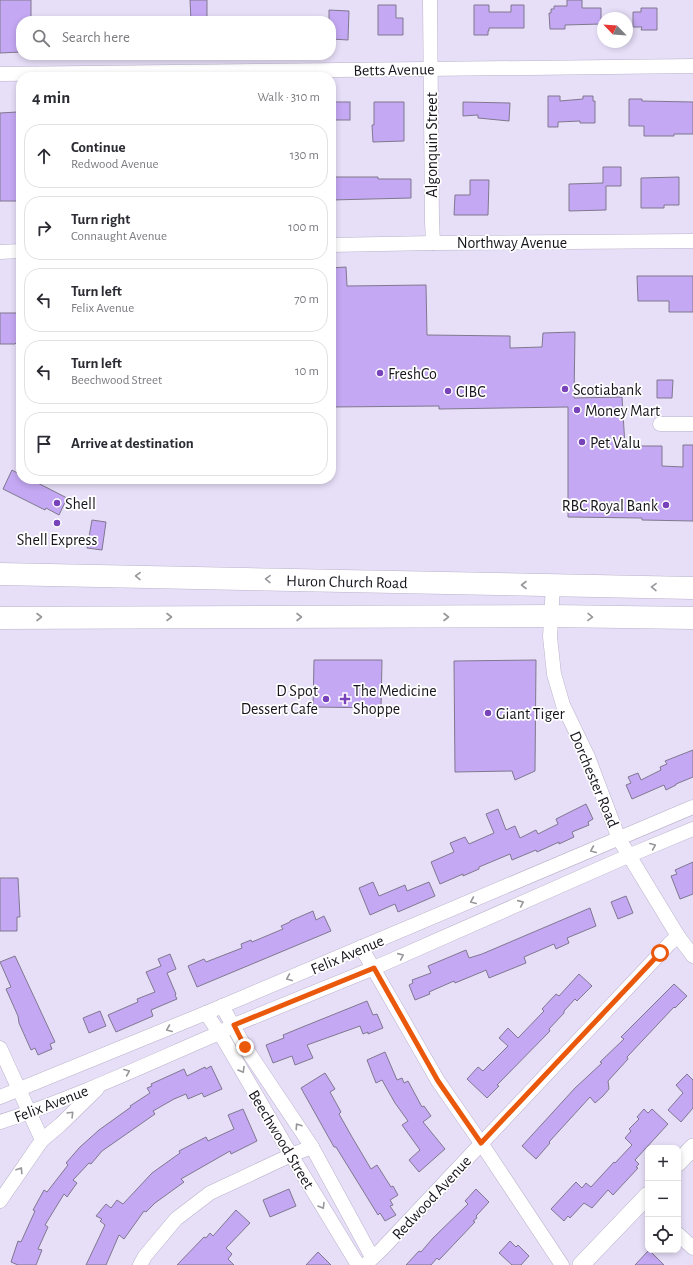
<!DOCTYPE html>
<html lang="en">
<head>
<meta charset="utf-8">
<style>
  body { margin:0; font-family:"Alegreya Sans",sans-serif; background:#f7f7f7; color:#2b2b33 }
  .controls { position:absolute; right:12px; bottom:12px; display:grid; overflow:hidden; border-radius:8px; box-shadow:0 2px 6px #0003 }
  .controls button { width:36px; height:36px; display:grid; place-items:center; padding:0; border:0; border-bottom:1px solid #e1e1e2; background:#fff; color:#2b2b33; font:20px sans-serif }
  .compass { position:absolute; left:597px; top:12px; width:36px; height:36px; border-radius:50%; background:#fff; box-shadow:0 2px 6px #0003; rotate:295deg }
  .stop { position:absolute; width:12px; height:12px; margin:-9px; border:3px solid #ea580c; border-radius:50%; background:#fff }
  .stop.end { background:#ea580c; border-color:#fff; box-shadow:0 1px 4px #0008 }
  .list { margin:0; padding:0; list-style:none }
  h2 { display:flex; justify-content:space-between; align-items:center; height:52px; margin:0; padding:0 16px; font-size:17px }
  h2 small { font-size:13px; font-weight:400; color:#7c7c81 }
  .list li { display:grid; grid-template-columns:26px 1fr auto; gap:12px; align-items:center; box-sizing:border-box; height:64px; margin:0 8px 8px; padding:0 8px; border:1px solid #e1e1e2; border-radius:16px }
  .list b { display:block; font-size:15px; white-space:nowrap }
  .list p { margin:0; font-size:13px; white-space:nowrap; color:#7c7c81 }
  .list em { font-size:13px; font-style:normal; color:#7c7c81 }
  .icon { flex:none; width:22px; height:22px; fill:none; stroke:currentColor; stroke-width:2; stroke-linecap:round; stroke-linejoin:round }
  .map { position:relative; flex:none; width:693px; height:1265px; overflow:hidden }
  .search { position:absolute; background:#fff; box-shadow:0 2px 6px #0003; left:16px; top:16px; width:320px; height:44px; display:flex; align-items:center; gap:10px; box-sizing:border-box; padding:0 14px; border-radius:16px; color:#7c7c81; font-size:15px }
  .panel { position:absolute; background:#fff; box-shadow:0 2px 6px #0003; left:16px; top:72px; width:320px; height:412px; border-radius:16px }
  .map>svg:first-child { display:block }
  .building { fill:#c4a8f3; stroke:#80788f }
  .lines { fill:none; stroke-linecap:round; stroke-linejoin:round }
  .minor-casing { stroke:#bab2ca; stroke-width:15 }
  .tertiary-casing { stroke:#bab2ca; stroke-width:18 }
  .trunk-casing { stroke:#bab2ca; stroke-width:23 }
  .minor { stroke:#fff; stroke-width:14 }
  .tertiary { stroke:#fff; stroke-width:17 }
  .trunk { stroke:#fff; stroke-width:22 }
  .oneway { stroke:#97969a }
  .route { stroke:#ea580c; stroke-width:5 }
  .poi-dot { fill:#7843ba; stroke:#fff; stroke-width:1.5 }
  .labels { text-anchor:middle; stroke-width:3.5; stroke-linejoin:round; paint-order:stroke }
  .street-label { font-size:16px; fill:#18151e; stroke:#fff }
  .poi-label { font-size:16px; fill:#18151e; stroke:#fff; text-anchor:start }
</style>
</head>
<body>
<div class="map">
<svg width="693" height="1265" viewBox="0 0 693 1265">
  <rect width="100%" height="100%" fill="#e7def8"/>
  <g class="building">
    <polygon points="0,0 31,0 31,21 21,21 21,52 0,53"/>
    <polygon points="190,0 207,0 207,21 191,21"/>
    <polygon points="567,0 582,0 582,8 601,8 601,24 565,25 565,29 550,29 549,13 551,13 551,9 554,9 554,6 567,6"/>
    <polygon points="378,5 396,5 396,18 403,18 403,35 378,35"/>
    <polygon points="474,5 489,5 489,12 511,12 511,5 524,5 524,28 489,28 489,31 488,31 488,35 474,35"/>
    <polygon points="641,8 657,8 657,30 641,30 642,27 633,27 633,12 641,12"/>
    <polygon points="329,10 349,11 348,40 331,39 331,21 329,21"/>
    <polygon points="548,96 560,96 560,101 583,99 583,96 593,96 593,101 595,101 595,123 580,123 580,121 558,122 558,127 548,127"/>
    <polygon points="629,99 642,99 642,101 693,102 693,134 674,134 674,136 644,136 644,126 629,126"/>
    <rect x="331" y="102" width="19" height="18"/>
    <polygon points="374,102 404,102 404,141 373,142 372,125 374,125"/>
    <polygon points="463,102 510,103 509,121 478,118 478,115 463,116"/>
    <polygon points="17,112 17,147 21,147 21,164 17,165 18,201 0,201 0,113"/>
    <polygon points="603,167 621,167 621,186 606,186 606,210 569,211 569,184 603,183"/>
    <polygon points="331,177 378,177 378,179 411,179 411,198 331,200"/>
    <polygon points="679,177 679,205 664,205 664,208 641,208 641,178"/>
    <polygon points="470,180 489,180 488,215 454,215 455,195 470,195"/>
    <polygon points="346,267 347,286 426,285 427,335 510,336 510,348 542,347 543,333 575,332 574,398 622,397 625,446 662,446 662,466 683,467 683,445 693,445 693,521 642,520 642,518 568,517 568,407 439,409 439,406 331,407 331,268"/>
    <polygon points="637,276 693,276 693,312 669,312 669,301 638,301"/>
    <polygon points="0,313 20,313 21,338 15,344 0,344"/>
    <polygon points="657,380 673,380 672,398 657,398"/>
    <polygon points="12,470 21,475 21,479 30,479 67,498 59,515 46,508 45,510 3,489"/>
    <polygon points="92,520 106,522 102,550 87,548"/>
    <polygon points="314,660 382,660 381,708 313,707"/>
    <polygon points="536,660 535,771 515,780 512,771 455,772 454,661"/>
    <polygon points="693,750 693,777 676,784 676,785 666,790 664,785 632,799 626,785 631,783 628,777 638,773 641,780 661,770 660,767 667,764 665,761"/>
    <polygon points="586,804 593,819 588,822 589,825 572,832 574,837 559,844 559,842 537,852 536,850 512,860 510,854 479,867 479,869 463,876 463,874 440,884 431,862 454,852 450,843 465,837 469,844 494,833 486,814 498,809 506,830 515,826 520,838 536,830 538,834 558,824 556,819"/>
    <polygon points="693,862 693,894 680,899 671,876 677,874 675,870"/>
    <polygon points="0,878 18,878 20,917 17,917 17,931 0,931"/>
    <polygon points="373,882 379,896 405,885 407,891 429,882 435,896 398,912 395,904 370,915 359,888"/>
    <polygon points="626,896 633,913 618,919 611,902"/>
    <polygon points="590,908 596,926 567,938 569,943 556,949 554,944 524,957 526,963 489,978 486,970 484,971 455,983 454,981 429,992 430,994 415,1000 409,985 413,983 412,980 431,973 428,966 466,950 469,958 482,954"/>
    <polygon points="313,911 316,920 324,916 331,931 197,987 188,966 204,959 206,962 242,948 241,944 251,940 252,942 283,929 281,926 290,922 290,921"/>
    <polygon points="170,954 176,969 167,973 176,994 175,995 177,999 151,1010 153,1016 116,1032 108,1015 138,1002 137,999 155,992 146,972 161,966 158,959"/>
    <polygon points="15,956 55,1042 50,1044 52,1049 38,1055 35,1048 31,1050 19,1023 18,1016 6,989 11,987 0,962"/>
    <polygon points="579,974 592,986 577,1001 575,999 564,1011 564,1013 549,1029 550,1031 497,1085 499,1086 487,1098 467,1079 478,1067 483,1071 508,1046 499,1038 508,1028 518,1038 544,1011 542,1009 556,994 559,996"/>
    <polygon points="674,984 687,996 675,1008 674,1007 627,1057 628,1059 608,1081 609,1089 603,1096 595,1103 590,1097 549,1142 550,1143 536,1159 522,1146 575,1088 602,1063 600,1062 624,1039 621,1037"/>
    <polygon points="367,1001 373,1015 377,1014 383,1028 368,1034 368,1032 363,1034 360,1026 307,1045 313,1058 295,1065 292,1056 273,1063 266,1045 284,1038 283,1035 300,1028"/>
    <polygon points="100,1011 106,1026 89,1033 83,1018"/>
    <polygon points="385,1052 397,1080 402,1078 404,1083 408,1081 422,1107 424,1106 431,1116 423,1122 445,1149 419,1172 409,1160 420,1150 402,1125 408,1121 395,1103 382,1080 376,1083 367,1060"/>
    <polygon points="211,1066 222,1089 204,1097 202,1093 188,1099 186,1094 174,1099 153,1111 155,1114 102,1151 91,1164 89,1163 73,1180 77,1183 67,1197 64,1194 45,1225 48,1227 38,1249 42,1250 36,1265 18,1265 11,1262 18,1241 21,1242 35,1211 33,1210 44,1190 47,1192 68,1165 66,1163 80,1147 99,1130 131,1107 130,1106 150,1093 147,1088 152,1086 151,1084 184,1069 187,1076 205,1067 206,1069"/>
    <polygon points="325,1073 335,1089 330,1092 341,1112 339,1114 352,1137 371,1169 377,1165 391,1187 393,1186 398,1195 390,1200 393,1205 390,1206 396,1215 385,1221 380,1213 378,1215 336,1147 334,1147 301,1088"/>
    <polygon points="687,1074 693,1080 693,1108 681,1122 668,1110 683,1093 676,1085"/>
    <polygon points="243,1109 257,1141 231,1154 230,1151 181,1179 184,1182 155,1203 146,1212 144,1211 124,1239 119,1235 106,1265 86,1265 105,1225 100,1221 102,1219 96,1216 106,1204 111,1208 117,1200 123,1204 152,1173 180,1153 179,1151 206,1137 208,1141 234,1129 228,1115"/>
    <polygon points="644,1109 648,1113 652,1109 668,1124 635,1160 639,1164 636,1167 638,1168 613,1195 608,1190 592,1208 584,1203 570,1218 568,1216 564,1221 551,1209 576,1182 582,1188 586,1183 591,1187 614,1162 615,1163 632,1145 625,1138 631,1131 629,1129 639,1119 637,1117"/>
    <polygon points="289,1189 296,1206 270,1217 263,1200"/>
    <polygon points="476,1189 489,1202 476,1216 477,1218 473,1221 475,1222 439,1260 437,1258 431,1265 406,1265 419,1251 421,1252 433,1238 468,1204 465,1201"/>
    <polygon points="236,1210 250,1223 226,1248 232,1254 228,1259 234,1265 177,1265 204,1237 206,1238 210,1233 213,1236"/>
    <polygon points="510,1241 516,1247 518,1245 529,1256 521,1265 512,1265 499,1253"/>
    <polygon points="649,1250 664,1265 635,1265"/>
    <polygon points="318,1252 331,1265 306,1265"/>
  </g>
  <g class="lines">
    <defs>
      <g id="minor">
        <polyline points="430,0 432,221 433,243"/>
        <polyline points="0,74 693,66"/>
        <polyline points="331,245 433,243 693,241"/>
        <polyline points="0,252 21,251"/>
        <polyline points="660,424 693,424"/>
        <polyline points="553,585 550,637 554,674 563,705 588,757 619,839 678,936 693,956"/>
        <polyline points="361,947 438,1081 481,1143 562,1265"/>
        <polyline points="222,1006 245,1047 312,1147 372,1257"/>
        <polyline points="206,1013 224,1040 291,1155 358,1265"/>
        <polyline points="0,1048 42,1140"/>
        <polyline points="0,1097 206,1013 693,807"/>
        <path d="M0,1122C75,1098 147,1064 219,1033L234,1025L374,968L628,856L693,829"/>
        <polyline points="0,1201 42,1140 60,1125 97,1089"/>
        <polyline points="678,1234 693,1248"/>
        <polyline points="140,1265 145,1256 176,1219 210,1193 291,1155 312,1147"/>
        <polyline points="365,1265 382,1249 669,944 678,936"/>
      </g>
      <g id="tertiary">
        <polyline points="678,1163 693,1147"/>
        <polyline points="581,1265 648,1195"/>
      </g>
      <g id="trunk">
        <path id="s1" d="M0,574L693,588"/>
        <polyline points="0,618 551,616 693,618"/>
      </g>
    </defs>
    <use href="#minor" class="minor-casing"/>
    <use href="#tertiary" class="tertiary-casing"/>
    <use href="#trunk" class="trunk-casing"/>
    <use href="#minor" class="minor"/>
    <use href="#tertiary" class="tertiary"/>
    <use href="#trunk" class="trunk"/>
  </g>
  <defs><path id="oneway-chevron" d="M-2-3.5L2.5 0L-2 3.5" fill="none" stroke-width="1.6" stroke-linecap="round" stroke-linejoin="round"/></defs>
  <g class="oneway">
    <use href="#oneway-chevron" transform="translate(138 576) rotate(-179)"/>
    <use href="#oneway-chevron" transform="translate(268 579) rotate(-179)"/>
    <use href="#oneway-chevron" transform="translate(524 585) rotate(-180)"/>
    <use href="#oneway-chevron" transform="translate(654 587) rotate(-179)"/>
    <use href="#oneway-chevron" transform="translate(39 617)"/>
    <use href="#oneway-chevron" transform="translate(169 617)"/>
    <use href="#oneway-chevron" transform="translate(299 617)"/>
    <use href="#oneway-chevron" transform="translate(446 617)"/>
    <use href="#oneway-chevron" transform="translate(590 617) rotate(1)"/>
    <use href="#oneway-chevron" transform="translate(653 846) rotate(-23)"/>
    <use href="#oneway-chevron" transform="translate(593 850) rotate(157)"/>
    <use href="#oneway-chevron" transform="translate(473 901) rotate(157)"/>
    <use href="#oneway-chevron" transform="translate(521 903) rotate(-24)"/>
    <use href="#oneway-chevron" transform="translate(401 956) rotate(-24)"/>
    <use href="#oneway-chevron" transform="translate(289 978) rotate(157)"/>
    <use href="#oneway-chevron" transform="translate(169 1029) rotate(158)"/>
    <use href="#oneway-chevron" transform="translate(242 1070) rotate(60)"/>
    <use href="#oneway-chevron" transform="translate(127 1072) rotate(-23)"/>
    <use href="#oneway-chevron" transform="translate(71 1114) rotate(-45)"/>
    <use href="#oneway-chevron" transform="translate(298 1126) rotate(-124)"/>
    <use href="#oneway-chevron" transform="translate(20 1170) rotate(-57)"/>
    <use href="#oneway-chevron" transform="translate(322 1206) rotate(59)"/>
  </g>
  <g class="lines">
    <polyline class="route" points="245,1047 234,1025 374,968 438,1081 481,1143 660,953"/>
  </g>
  <g class="poi-dot">
    <circle cx="380" cy="373" r="4"/>
    <circle cx="565" cy="389" r="4"/>
    <circle cx="448" cy="391" r="4"/>
    <circle cx="577" cy="410" r="4"/>
    <circle cx="582" cy="442" r="4"/>
    <circle cx="57" cy="503" r="4"/>
    <circle cx="666" cy="505" r="4"/>
    <circle cx="57" cy="523" r="4"/>
    <circle cx="326" cy="699" r="4"/>
    <path d="M343 693h4v4h4v4h-4v4h-4v-4h-4v-4h4z"/>
    <circle cx="488" cy="713" r="4"/>
  </g>
  <g class="labels">
    <g class="street-label">
      <text transform="translate(394 69) rotate(-1)" y="6">Betts Avenue</text>
      <text transform="translate(431 145) rotate(-90)" y="6">Algonquin Street</text>
      <text x="512" y="248">Northway Avenue</text>
      <text dy="6" stroke="none"><textPath href="#s1" startOffset="347">Huron Church Road</textPath></text>
      <text transform="translate(595 779) rotate(67)" y="6">Dorchester Road</text>
      <text transform="translate(347 954) rotate(-23)" y="6">Felix Avenue</text>
      <text transform="translate(51 1103) rotate(-21)" y="6">Felix Avenue</text>
      <text transform="translate(282 1139) rotate(59)" y="6">Beechwood Street</text>
      <text transform="translate(431 1197) rotate(-47)" y="6">Redwood Avenue</text>
    </g>
    <g class="poi-label">
      <text x="388" y="379">FreshCo</text>
      <text x="573" y="395">Scotiabank</text>
      <text x="456" y="397">CIBC</text>
      <text x="585" y="416">Money Mart</text>
      <text x="590" y="448">Pet Valu</text>
      <text x="65" y="509">Shell</text>
      <text x="658" y="511" text-anchor="end">RBC Royal Bank</text>
      <text x="57" y="545" text-anchor="middle">Shell Express</text>
      <text x="318" y="696" text-anchor="end">D Spot<tspan x="318" dy="18">Dessert Cafe</tspan></text>
      <text x="353" y="696">The Medicine<tspan x="353" dy="18">Shoppe</tspan></text>
      <text x="496" y="719">Giant Tiger</text>
    </g>
  </g>
</svg>
<div class="controls">
<button>+</button>
<button>−</button>
<button><svg class="icon" aria-label="locate" viewBox="0 0 24 24"><circle cx="12" cy="12" r="6"/><path d="M12 2v4M12 18v4M2 12h4M18 12h4"/></svg></button>
</div>
<svg class="compass" viewBox="-18 -18 36 36"><path d="M0-13l5 13h-10z" fill="#e53935"/><path d="M0 13l5-13h-10z" fill="#7c7c81"/></svg>
<div class="stop" style="left:660px;top:953px"></div>
<div class="stop end" style="left:245px;top:1047px"></div>
<div class="search"><svg class="icon" aria-label="search" viewBox="0 0 24 24"><circle cx="10" cy="10" r="6"/><path d="M15 15l6 6"/></svg>Search here</div>
<section class="panel">
<h2>4 min<small>Walk · 310 m</small></h2>
<ul class="list">
<li><svg class="icon" aria-label="ahead" viewBox="0 0 24 24"><path d="M12 20V5M6 11l6-6 6 6"/></svg><div><b>Continue</b><p>Redwood Avenue</p></div><em>130 m</em></li>
<li><svg class="icon" aria-label="right" viewBox="0 0 24 24"><path d="M7 20v-9h11M14 6l5 5-5 5"/></svg><div><b>Turn right</b><p>Connaught Avenue</p></div><em>100 m</em></li>
<li><svg class="icon" aria-label="left" viewBox="0 0 24 24"><path d="M17 20v-9H6M10 6l-5 5 5 5"/></svg><div><b>Turn left</b><p>Felix Avenue</p></div><em>70 m</em></li>
<li><svg class="icon" aria-label="left" viewBox="0 0 24 24"><path d="M17 20v-9H6M10 6l-5 5 5 5"/></svg><div><b>Turn left</b><p>Beechwood Street</p></div><em>10 m</em></li>
<li><svg class="icon" aria-label="arrive" viewBox="0 0 24 24"><path d="M6 21V4h12l-3 4 3 4H6"/></svg><div><b>Arrive at destination</b></div></li>
</ul>
</section>
</div>
</body>
</html>
